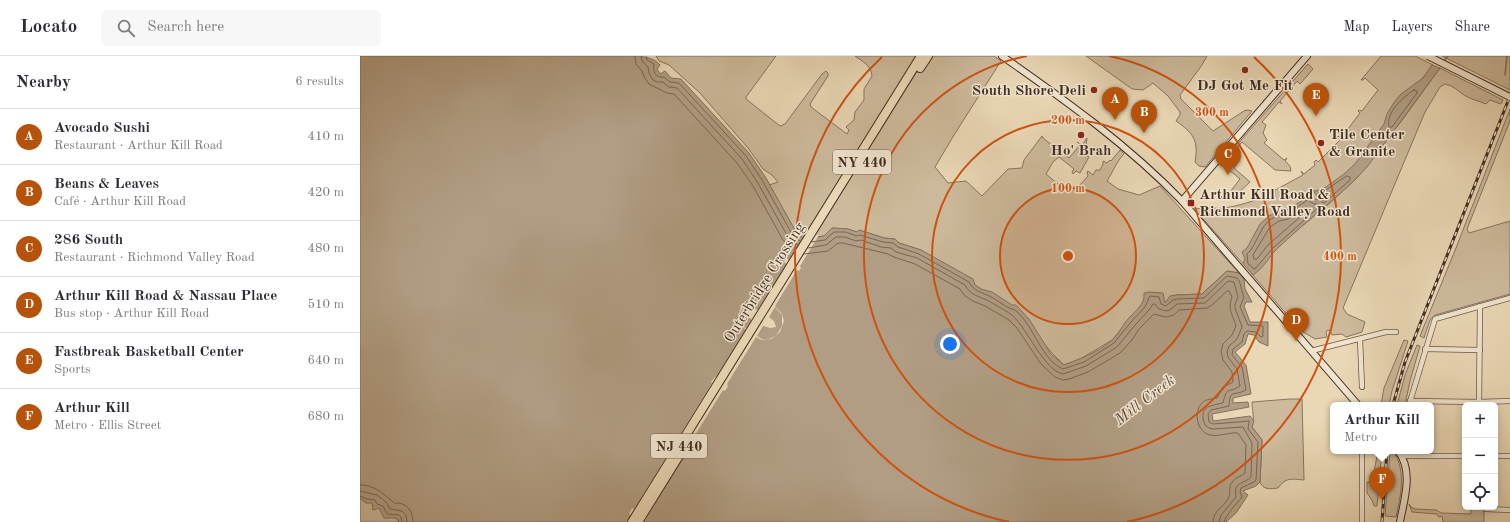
<!DOCTYPE html>
<html lang="en">
<head>
<meta charset="utf-8">
<style>
  body { margin:0; font-family:"Old Standard TT",serif; background:#f7f7f7; color:#2b2b33 }
  .controls { position:absolute; right:12px; bottom:12px; display:grid; overflow:hidden; border-radius:6px; box-shadow:0 2px 10px #0003 }
  .controls button { width:36px; height:36px; display:grid; place-items:center; padding:0; border:0; border-bottom:1px solid #e1e1e2; background:#fff; color:#2b2b33; font:20px sans-serif }
  .you { position:absolute; left:590px; top:288px; width:14px; height:14px; margin:-10px; border:3px solid #fff; border-radius:50%; background:#1a73e8; box-shadow:0 0 0 6px #1a73e833 }
  .badge { display:grid; place-items:center; width:26px; height:26px; border-radius:50%; background:#b45309; color:#fff; font-size:13px; font-weight:700 }
  .pin { position:absolute; translate:-50% -33px; filter:drop-shadow(0 1px 2px #0008) }
  .pin::after { content:''; position:absolute; top:21px; width:14px; height:12px; background:inherit; clip-path:polygon(0 0,100% 0,50% 100%) }
  .popup { position:absolute; left:970px; top:346px; width:104px; height:52px; box-sizing:border-box; display:grid; place-content:center; border-radius:6px; background:#fff; filter:drop-shadow(0 1px 3px #0005); font-size:13px; white-space:nowrap; color:#7c7c81 }
  .popup b { font-size:15px; color:#2b2b33 }
  .popup::after { content:''; position:absolute; left:50%; top:100%; margin-left:-8px; border:8px solid transparent; border-top-color:#fff }
  .list { margin:0; padding:0; list-style:none }
  h2 { display:flex; justify-content:space-between; align-items:center; height:52px; margin:0; padding:0 16px; font-size:17px }
  h2 small { font-size:13px; font-weight:400; color:#7c7c81 }
  .list li { display:grid; grid-template-columns:26px 1fr auto; gap:12px; align-items:center; box-sizing:border-box; height:56px; padding:0 16px; border-top:1px solid #e1e1e2 }
  .list b { display:block; font-size:15px; white-space:nowrap }
  .list p { margin:0; font-size:13px; white-space:nowrap; color:#7c7c81 }
  .list em { font-size:13px; font-style:normal; color:#7c7c81 }
  .icon { flex:none; width:22px; height:22px; fill:none; stroke:currentColor; stroke-width:2; stroke-linecap:round; stroke-linejoin:round }
  .map { position:relative; flex:none; width:1150px; height:466px; overflow:hidden }
  header { display:flex; align-items:center; gap:24px; box-sizing:border-box; height:56px; padding:0 20px; background:#fff; border-bottom:1px solid #e1e1e2 }
  header strong { font-size:19px }
  nav { display:flex; gap:22px; margin-inline-start:auto; font-size:14px }
  .search { width:280px; height:36px; background:#f7f7f7; display:flex; align-items:center; gap:10px; box-sizing:border-box; padding:0 14px; border-radius:6px; color:#7c7c81; font-size:15px }
  main { display:flex }
  aside { flex:1; background:#fff }
  .map>svg:first-child { display:block }
  .green { fill:#cdba9c; stroke:#887460 }
  .water { fill:#b19d83; stroke:#85705d }
  .pier { fill:#ead7b5; fill-rule:evenodd }
  .lines { fill:none; stroke-linecap:round; stroke-linejoin:round }
  .shore { stroke:#7a6553; stroke-width:1 }
  .stream { stroke:#85705d; stroke-width:1.5 }
  .street-casing { stroke:#6c5848; stroke-width:6 }
  .secondary-casing { stroke:#422d23; stroke-width:8 }
  .highway-casing { stroke:#422d23; stroke-width:10 }
  .street { stroke:#f1e5cf; stroke-width:4.5 }
  .secondary { stroke:#f1e5cf; stroke-width:6 }
  .highway { stroke:#ead7b5; stroke-width:8 }
  .rail-casing { stroke:#422d23; stroke-width:3 }
  .rail { stroke:#f1e5cf; stroke-width:1.5; stroke-dasharray:4.5; stroke-linecap:butt }
  .secondary-bridge-casing { stroke:#422d23; stroke-width:8; stroke-linecap:butt }
  .secondary-bridge { stroke:#f1e5cf; stroke-width:6 }
  .ring { fill:none; stroke:#cf520f; stroke-width:2 }
  .poi-dot { fill:#8f2418; stroke:#f1e5cf; stroke-width:1.5 }
  .labels { text-anchor:middle; stroke-width:3; stroke-linejoin:round; paint-order:stroke }
  .shield { fill:#f1e5cf; stroke:#766457; stroke-width:1 }
  .shield-label { font-size:14px; font-weight:bold; fill:#422d23 }
  .poi-label { font-size:15px; font-weight:bold; fill:#422d23; stroke:#f1e5cf }
  .street-label { font-size:15px; fill:#422d23; stroke:#f1e5cf }
  .water-label { font-size:16px; font-style:italic; fill:#5e493b; stroke:#f1e5cf }
  .centre { fill:#cf520f; stroke:#f1e5cf; stroke-width:2 }
  .ring-label { font-size:12px; text-anchor:middle; font-weight:bold; fill:#cf520f; stroke:#f1e5cf; stroke-width:3; stroke-linejoin:round; paint-order:stroke }
</style>
</head>
<body>
<header>
<strong>Locato</strong>
<div class="search"><svg class="icon" aria-label="search" viewBox="0 0 24 24"><circle cx="10" cy="10" r="6"/><path d="M15 15l6 6"/></svg>Search here</div>
<nav><a>Map</a><a>Layers</a><a>Share</a></nav>
</header>
<main>
<aside>
<h2>Nearby<small>6 results</small></h2>
<ul class="list">
<li><span class="badge">A</span><div><b>Avocado Sushi</b><p>Restaurant · Arthur Kill Road</p></div><em>410 m</em></li>
<li><span class="badge">B</span><div><b>Beans &amp; Leaves</b><p>Café · Arthur Kill Road</p></div><em>420 m</em></li>
<li><span class="badge">C</span><div><b>286 South</b><p>Restaurant · Richmond Valley Road</p></div><em>480 m</em></li>
<li><span class="badge">D</span><div><b>Arthur Kill Road &amp; Nassau Place</b><p>Bus stop · Arthur Kill Road</p></div><em>510 m</em></li>
<li><span class="badge">E</span><div><b>Fastbreak Basketball Center</b><p>Sports</p></div><em>640 m</em></li>
<li><span class="badge">F</span><div><b>Arthur Kill</b><p>Metro · Ellis Street</p></div><em>680 m</em></li>
</ul>
</aside>
<div class="map">
<svg width="1150" height="466" viewBox="0 0 1150 466">
  <rect width="100%" height="100%" fill="#ead7b5"/>
  <filter id="stains"><feTurbulence type="fractalNoise" baseFrequency=".005" numOctaves="4"/><feColorMatrix values="0 0 0 0 .2 0 0 0 0 .09 0 0 0 0 .02 0 0 0 .5 -.17"/></filter>
  <radialGradient id="worn" r=".72"><stop offset=".6" stop-color="#630" stop-opacity="0"/><stop offset="1" stop-color="#630" stop-opacity=".3"/></radialGradient>
  <g class="green">
    <path d="M296,0H416L386,41V43L420,70L425,68L462,18L466,15L468,17V20L450,48L451,51L487,78L489,74L486,71L494,64L495,56L504,44V33L512,20C511,9 503,6 495,0H634L641,5L594,79L575,111L588,127L606,125L622,140L648,113L662,112L664,104L682,80L684,83L709,102L720,89L717,86L722,89L727,82L725,98L729,101L720,117L716,115L713,118L712,116L714,113L699,101L693,106L686,118C694,124 706,139 716,129L719,130L728,120L727,116L728,115L733,119L736,114H740L743,108V105L747,107L750,104L751,105L760,94L764,98C756,106 753,116 747,125L758,133L779,139L800,130L879,217L867,215L842,238L816,239L804,248L785,243L782,249L752,284L722,302L704,309C674,282 662,247 621,233L561,194L539,187L535,183L524,182L499,174L497,176L488,173L472,172L464,180L444,183L436,176L409,129L418,126L412,119L403,113L388,92L340,37L309,9L299,5Z"/>
    <path d="M726,0H847L842,9L820,39L821,43L853,75L884,55L887,54L892,55L845,111L839,110L835,106C839,84 833,77 816,65L820,59V56L808,40L793,27L783,34L772,33Z"/>
    <path d="M1021,0H1055L1073,9L1000,105L959,142L945,150L886,211L836,155V153C841,151 857,153 864,152C880,150 896,144 911,138L910,137L943,119L941,115L944,118L955,109L954,106L956,104L958,106L980,84L977,82L978,80L981,82L1000,57L998,55L999,54L1002,55L1018,34L1005,22L1003,24H1001Z"/>
    <polygon points="1082,0 1150,0 1150,34"/>
    <polygon points="948,8 953,13 940,28 937,25 920,45 922,48 919,46 902,66 906,69 903,77 907,84 904,87 924,104 927,102 925,105 930,110 931,115 915,114 882,86 870,101 872,104 867,100"/>
    <path d="M1080,12L1143,44L1141,48L1130,44L1126,48C1119,45 1110,43 1104,39C1098,35 1094,30 1085,28L1080,31L1065,56L983,252L987,258L1005,266L1002,276L986,281L982,278L972,279L970,274L966,275L967,281L955,283L940,274L891,217L910,197L971,146L997,122L1043,63Z"/>
    <polygon points="1150,53 1150,65 1107,173 1109,177 1150,165 1150,238 1075,259 1070,264 1064,282 1060,280 1062,275 1096,192"/>
    <polygon points="875,108 876,109 874,112 890,126 875,140 870,136 880,123 868,113 871,109 872,111"/>
    <polygon points="1044,284 1048,285 1032,335 1029,349 1021,349 1024,332"/>
    <polygon points="1057,289 1060,290 1050,325 1045,349 1037,349 1045,319"/>
    <path d="M930,343H942L944,424C931,423 926,421 918,432C910,433 903,434 900,426L902,384L892,371C895,363 892,355 892,346Z"/>
    <polygon points="1018,395 1022,395 1017,450 1014,450 1012,444 1007,437 1007,426 1012,426"/>
    <path d="M1030,395C1034,396 1036,400 1038,404C1045,423 1040,442 1036,461L1025,460Z"/>
    <path d="M0,442L6,447L12,446C21,453 34,458 39,466H0Z"/>
    <polygon points="1049,448 1051,451 1055,453 1076,454 1081,457 1111,458 1111,451 1124,451 1124,466 1083,466 1082,460 1079,461 1077,458 1052,456"/>
  </g>
  <g class="water">
    <path d="M0,0H279C288,2 294,2 300,9L297,13L300,18L305,15L311,22L321,23L389,97L406,122L436,176L444,183L464,180L472,172L488,173L497,176L499,174L524,182L535,183L539,187L561,194L613,223L615,229L621,233L632,236L652,249H656L669,263L691,298L704,309C720,303 738,296 751,285C759,279 762,269 769,262C776,254 785,249 784,237L789,236L803,237L805,247L810,240L816,239L842,238L867,215L879,217L884,223L885,233L892,246H886L884,250L890,266H908V290L899,286L894,279L888,278L885,288L875,296L886,309L891,338L873,342V347L888,346L889,351L852,358L853,365L890,360L894,365L892,371L902,384L900,426L896,430L883,435L888,439L876,457L866,466H39L37,462H24L19,452L13,454L12,447H6L0,442Z"/>
    <path d="M1072,9L1080,12L1007,111C984,137 957,156 932,179C926,185 919,190 914,196C907,205 902,213 893,219L883,208L885,203L882,196L887,192L900,168L909,160L920,154L925,155L940,146L949,138L956,144L959,142L952,134L956,135L966,131L984,118L995,108L1024,68L1027,58L1035,45L1041,38L1063,22Z"/>
  </g>
  <path class="pier" d="M459,179L440,210L441,212L439,215L437,214L415,250L422,258L424,265L420,276L416,280L411,283L402,284L396,281L367,328L368,330L365,335L363,334L285,460L287,461L284,466H266L271,459L269,458L272,452L274,453L352,327L351,326L355,321H356L386,274L379,267L378,259L381,251L385,245L393,241L405,244L427,208L424,206L426,202L429,204L444,180ZM393,242H400L404,244L398,254L392,252L386,253L388,260L392,264L386,273L380,266L379,259L386,245ZM415,251L422,259V270L416,280L406,284L402,283L397,280L403,270L410,272L416,271L414,265L409,261Z"/>
  <g class="lines">
    <g class="shore">
      <polyline points="275,0 276,8 282,15 284,21 289,28 307,37 314,38 377,107 393,130 423,184 434,194"/>
      <polyline points="281,0 282,5 288,11 289,17 293,24 297,26 303,26 309,31 317,32 382,103 398,127 428,181 438,189"/>
      <path d="M286,0L287,4L294,8C293,16 295,22 304,21L310,26L319,27L386,100L402,124L432,178L440,185"/>
      <path d="M1054,34L1057,35V37L1032,71H1029C1026,56 1042,42 1054,34Z"/>
      <polygon points="987,120 990,121 990,124 964,147 962,146 962,137"/>
      <polygon points="948,144 954,148 958,148 959,151 912,193 895,213 893,212 888,208 887,198 891,194 904,170 911,163 919,159 927,158"/>
      <polygon points="938,157 940,158 940,161 908,189 897,203 894,203 893,199 910,171 919,165 928,163"/>
      <path d="M451,186L465,184L474,176H486L496,180L500,179L523,186L533,187L538,191L559,198L609,226C614,236 622,236 631,241C637,244 643,249 649,252C652,253 653,253 655,254C674,269 681,304 703,313L724,306L754,287L771,266L785,251L790,240L799,241L801,248L806,250L813,244L816,243L844,242L867,220L877,222C881,225 881,235 884,241L880,251L888,269L903,270V280L901,281L896,276L887,275L884,278L882,286L873,293L872,299L882,311L886,334C873,341 870,332 869,350L851,354L848,358L849,366L853,368L889,365L888,373L898,386L896,424L894,426L881,432L880,436L882,441C877,447 865,460 864,466"/>
      <path d="M448,192L466,189L476,181H485L496,185L501,184L521,191L531,192L536,196L557,202L605,229C610,239 618,240 627,244C632,247 650,257 653,260C668,274 684,314 703,318L726,310L757,291L775,269L789,254L793,248H795L799,253L806,255L810,254L817,248L845,247L868,225L874,226L878,241L875,248V252L882,271L877,283L869,290L867,296L868,301L877,313L880,330C869,338 867,329 863,347C849,350 838,351 845,369L849,372L853,373L883,371L892,387L891,421C883,429 873,425 876,441L861,459L859,466"/>
      <path d="M444,198L468,195L478,187H483L528,198L534,201L555,208L600,233L605,240L613,245L625,250L649,264L657,272L681,308L695,321L703,324L709,323L728,316L760,297L772,284L779,273L794,258L806,261L814,259L819,254L847,252L852,249L867,235H869L872,241C867,253 873,259 876,270L872,279L863,288L861,295L863,304L872,316L873,326L863,331L857,342C852,343 846,343 842,347C833,356 837,376 850,379C859,381 869,376 878,377L886,389L885,417C882,420 876,421 873,425C868,430 871,435 869,440C866,451 853,453 853,466"/>
      <path d="M0,429C15,429 22,437 33,446C35,448 36,447 39,447C49,449 53,457 53,466"/>
      <polyline points="0,435 17,439 26,446 30,453 42,455 46,459 47,466"/>
      <polyline points="0,440 7,443 15,444 17,448 23,450 27,458 39,459 41,461 42,466"/>
    </g>
    <g class="stream">
      <polyline points="1084,5 1088,0"/>
      <polyline points="1145,19 1147,0"/>
    </g>
    <defs>
      <g id="street">
        <polyline points="1000,283 1002,331"/>
        <polyline points="1065,293 1120,294"/>
        <polyline points="951,295 1026,276 1036,276"/>
        <polyline points="1050,345 1119,346 1150,345"/>
        <polyline points="1049,349 1075,263 1150,242"/>
        <polyline points="1119,349 1120,250"/>
        <polyline points="1042,400 1105,400"/>
        <polyline points="1135,400 1150,400"/>
        <polyline points="1126,453 1150,454"/>
        <polyline points="1002,466 1002,395"/>
      </g>
      <g id="secondary">
        <path d="M642,0C705,44 768,89 822,145L998,349"/>
        <polyline points="822,145 947,0"/>
        <path d="M1038,395C1054,415 1044,444 1040,466"/>
      </g>
      <g id="highway">
        <polyline points="560,12 568,0"/>
        <polyline points="272,466 561,0"/>
        <polyline points="278,466 322,395"/>
      </g>
    </defs>
    <use href="#street" class="street-casing"/>
    <use href="#secondary" class="secondary-casing"/>
    <use href="#highway" class="highway-casing"/>
    <use href="#street" class="street"/>
    <use href="#secondary" class="secondary"/>
    <use href="#highway" class="highway"/>
    <defs>
      <g id="rail">
        <polyline points="1033,349 1045,306 1150,40"/>
        <polyline points="1022,466 1027,395"/>
      </g>
    </defs>
    <use href="#rail" class="rail-casing"/>
    <use href="#rail" class="rail"/>
    <defs>
      <polyline id="secondary-bridge" points="1068,0 1150,41"/>
    </defs>
    <use href="#secondary-bridge" class="secondary-bridge-casing"/>
    <use href="#secondary-bridge" class="secondary-bridge"/>
  </g>
  <circle cx="708" cy="200" r="68" fill="#cf520f" fill-opacity=".12"/>
  <g class="ring">
    <circle cx="708" cy="200" r="68"/>
    <circle cx="708" cy="200" r="136"/>
    <path d="M749 0A204 204 0 1 1 667 0"/>
    <path d="M649 466A272 272 0 0 1 522 1M894 1A272 272 0 0 1 767 466"/>
  </g>
  <g class="poi-dot">
    <circle cx="885" cy="14" r="4"/>
    <circle cx="734" cy="34" r="4"/>
    <circle cx="721" cy="79" r="4"/>
    <circle cx="961" cy="87" r="4"/>
    <rect x="827" y="143" width="8" height="8" rx="2"/>
  </g>
  <g class="labels">
    <g class="shield">
      <rect x="473" y="94" width="58" height="24" rx="3"/>
      <rect x="291" y="378" width="56" height="24" rx="3"/>
    </g>
    <g class="shield-label">
      <text x="502" y="111">NY 440</text>
      <text x="319" y="395">NJ 440</text>
    </g>
    <g class="poi-label">
      <text x="885" y="34">DJ Got Me Fit</text>
      <text x="726" y="39" text-anchor="end">South Shore Deli</text>
      <text x="969" y="83" text-anchor="start">Tile Center<tspan x="969" dy="17">&amp; Granite</tspan></text>
      <text x="721" y="99">Ho' Brah</text>
      <text x="839" y="143" text-anchor="start">Arthur Kill Road &amp;<tspan x="839" dy="17">Richmond Valley Road</tspan></text>
    </g>
    <g class="street-label">
      <text transform="translate(404 226) rotate(-58)" y="5">Outerbridge Crossing</text>
    </g>
    <g class="water-label">
      <text transform="translate(784 343) rotate(-38)" y="6">Mill Creek</text>
    </g>
  </g>
  <circle cx="708" cy="200" r="6" class="centre"/>
  <g class="ring-label">
    <text x="852" y="60">300 m</text>
    <text x="708" y="68">200 m</text>
    <text x="708" y="136">100 m</text>
    <text x="980" y="204">400 m</text>
  </g>
  <rect width="100%" height="100%" filter="url(#stains)"/>
  <rect width="100%" height="100%" fill="url(#worn)"/>
</svg>
<div class="controls">
<button>+</button>
<button>−</button>
<button><svg class="icon" aria-label="locate" viewBox="0 0 24 24"><circle cx="12" cy="12" r="6"/><path d="M12 2v4M12 18v4M2 12h4M18 12h4"/></svg></button>
</div>
<div class="you"></div>
<div class="pin badge" style="left:755px;top:64px">A</div>
<div class="pin badge" style="left:784px;top:77px">B</div>
<div class="pin badge" style="left:868px;top:119px">C</div>
<div class="pin badge" style="left:936px;top:285px">D</div>
<div class="pin badge" style="left:956px;top:60px">E</div>
<div class="pin badge" style="left:1022px;top:444px">F</div>
<div class="popup"><b>Arthur Kill</b>Metro</div>
</div>
</main>
</body>
</html>
